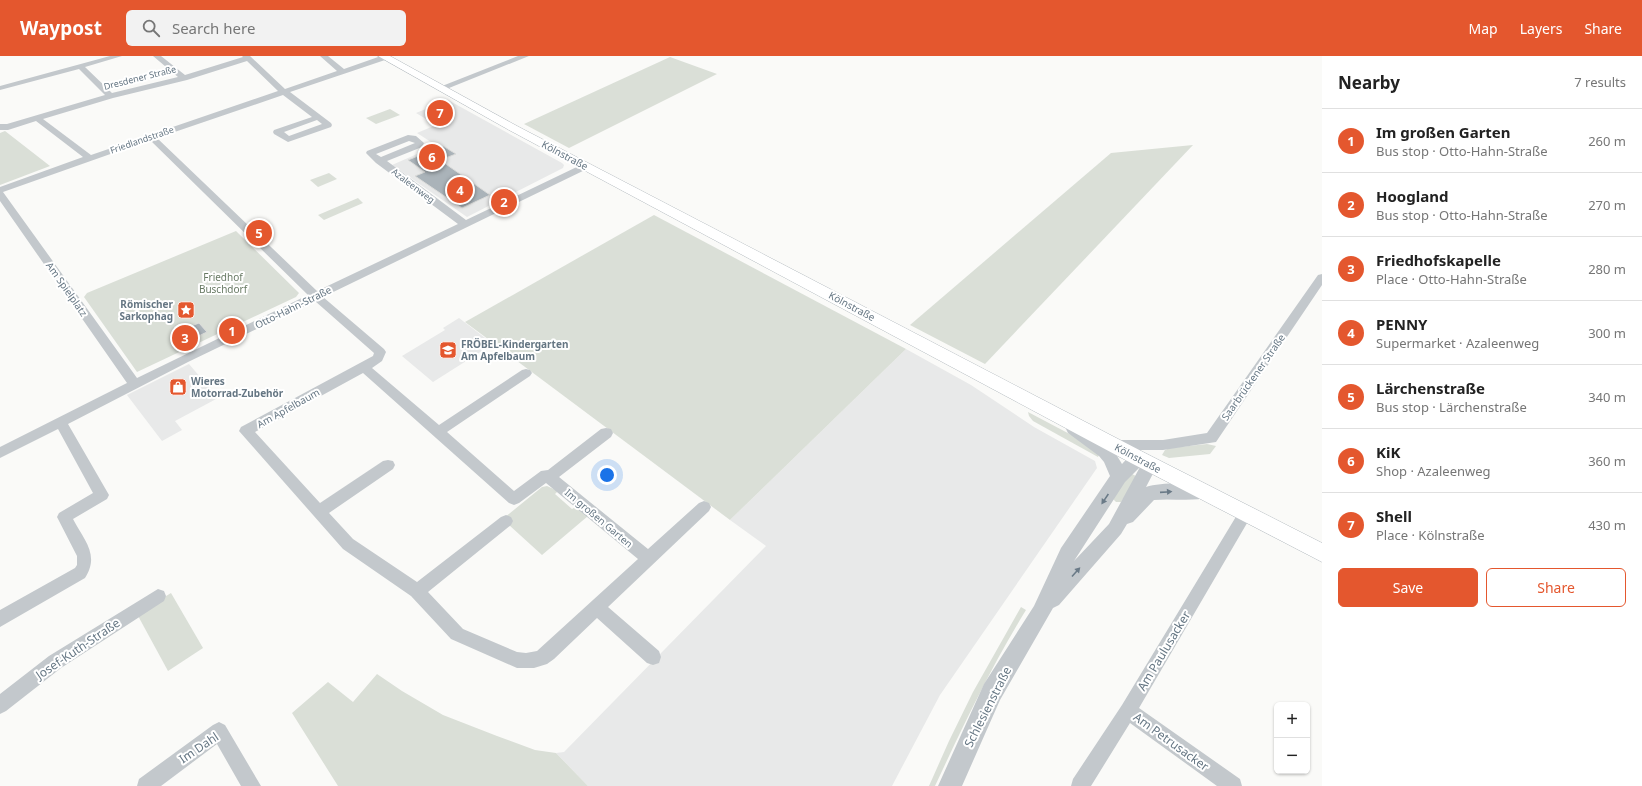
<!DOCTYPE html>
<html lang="en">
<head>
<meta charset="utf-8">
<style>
  body { margin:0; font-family:"Noto Sans",sans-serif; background:#f2f2f2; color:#222 }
  .controls { position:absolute; right:12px; bottom:12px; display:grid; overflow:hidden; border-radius:6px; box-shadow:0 1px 3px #0004 }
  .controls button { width:36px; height:36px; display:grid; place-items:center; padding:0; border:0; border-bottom:1px solid #e0e0e0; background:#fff; color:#222; font:20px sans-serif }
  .you { position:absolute; left:607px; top:419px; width:14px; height:14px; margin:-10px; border:3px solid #fff; border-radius:50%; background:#1a73e8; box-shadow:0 0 0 6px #1a73e833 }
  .badge { display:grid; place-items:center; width:26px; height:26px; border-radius:50%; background:#e4572e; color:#fff; font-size:13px; font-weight:700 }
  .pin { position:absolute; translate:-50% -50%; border:2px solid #fff; box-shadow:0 1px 4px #0006 }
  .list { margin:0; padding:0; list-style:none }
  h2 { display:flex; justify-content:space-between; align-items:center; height:52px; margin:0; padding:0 16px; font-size:17px }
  h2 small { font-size:13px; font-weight:400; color:#767676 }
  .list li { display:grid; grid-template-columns:26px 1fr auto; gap:12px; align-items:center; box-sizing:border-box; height:64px; padding:0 16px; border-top:1px solid #e0e0e0 }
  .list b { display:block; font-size:15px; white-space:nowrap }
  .list p { margin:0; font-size:13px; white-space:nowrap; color:#767676 }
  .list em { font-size:13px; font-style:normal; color:#767676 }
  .actions { display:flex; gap:8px; padding:12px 16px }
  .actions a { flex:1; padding:9px 0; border:1px solid #e4572e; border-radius:6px; text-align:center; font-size:14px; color:#e4572e }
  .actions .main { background:#e4572e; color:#fff }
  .icon { flex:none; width:22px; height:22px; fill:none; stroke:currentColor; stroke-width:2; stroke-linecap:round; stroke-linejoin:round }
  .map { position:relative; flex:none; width:1322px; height:730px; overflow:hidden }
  header { display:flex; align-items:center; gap:24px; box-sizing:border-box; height:56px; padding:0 20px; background:#e4572e; color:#fff }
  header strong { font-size:19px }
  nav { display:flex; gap:22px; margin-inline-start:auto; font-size:14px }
  .search { width:280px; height:36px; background:#f2f2f2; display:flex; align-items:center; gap:10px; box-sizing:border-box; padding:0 14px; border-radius:6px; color:#767676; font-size:15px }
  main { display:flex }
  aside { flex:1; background:#fff }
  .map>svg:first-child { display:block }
  .built { fill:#e8e9e9 }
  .green { fill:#dadfd7; fill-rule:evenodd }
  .building { fill:#aab3b9; stroke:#dcdcda }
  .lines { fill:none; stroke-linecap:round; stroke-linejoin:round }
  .secondary-casing { stroke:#b3babf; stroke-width:1 }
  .minor { fill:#c3c8cc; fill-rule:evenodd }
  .tertiary { fill:#c3c8cc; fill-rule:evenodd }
  .secondary { fill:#fff; fill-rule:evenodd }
  .oneway { fill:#6a7a87 }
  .labels { text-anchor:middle; stroke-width:4; stroke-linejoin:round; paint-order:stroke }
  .far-street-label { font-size:9px; fill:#657683; stroke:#fff }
  .street-label { font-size:10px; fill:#657683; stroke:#fff }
  .park-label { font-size:10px; fill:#687a64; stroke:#fff }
  .poi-label { font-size:10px; font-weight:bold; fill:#657683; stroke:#fff; text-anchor:start }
  .near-street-label { font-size:12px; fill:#657683; stroke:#fff }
</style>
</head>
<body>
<header>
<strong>Waypost</strong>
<div class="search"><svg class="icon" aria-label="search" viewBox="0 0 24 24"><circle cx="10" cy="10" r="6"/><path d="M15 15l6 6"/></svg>Search here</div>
<nav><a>Map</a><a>Layers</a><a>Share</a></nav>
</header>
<main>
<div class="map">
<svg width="1322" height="730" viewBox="0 0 1322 730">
  <rect width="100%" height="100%" fill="#fafaf8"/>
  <g class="built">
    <polygon points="448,44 562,107 564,109 563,112 467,161 392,109 433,91 428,87 431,86 417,77 436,69 416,57"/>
    <polygon points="459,262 493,288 433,326 402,300 445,274 443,272"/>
    <polygon points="906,293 971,329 1034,371 1095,405 1097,412 940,639 892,730 588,730 556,697 564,696 766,490 730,464"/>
    <polygon points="189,308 218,342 175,365 182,374 162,385 127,339"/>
  </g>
  <g class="green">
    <polygon points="670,1 717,18 569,92 524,68"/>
    <polygon points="390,53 400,59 376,68 366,62"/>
    <polygon points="5,75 50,110 0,129 0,77"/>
    <polygon points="1193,89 985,308 910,269 1111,97"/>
    <polygon points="329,117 337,123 318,131 310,124"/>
    <polygon points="358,142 363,147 324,164 318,159"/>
    <polygon points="654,159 906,293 730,464 465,266"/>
    <path d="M236,175L299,237L296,241L137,316L84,241L87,237ZM199,267L207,276L174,277L177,275L174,271L179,268L183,273Z"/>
    <polygon points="1028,356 1081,384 1099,399 1098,401 1033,365 1029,360"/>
    <polygon points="1207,388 1216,390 1210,398 1169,402 1162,399 1165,394 1170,392"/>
    <polygon points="1130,417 1138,421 1121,446 1116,446 1112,442"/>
    <polygon points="547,430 558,435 555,438 572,453 577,450 588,460 542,499 509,469 504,462 542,431"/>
    <polygon points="171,537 203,592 168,615 137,558"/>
    <path d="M1021,551L1026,554C991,611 963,670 935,730H929L949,685L973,636Z"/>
    <polygon points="377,618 402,635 443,659 497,680 535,694 556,697 588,730 338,730 292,657 328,626 353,646"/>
  </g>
  <g class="building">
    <polygon points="443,90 456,98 440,104 490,139 462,152 415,120 425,116 408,104"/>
    <polygon points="199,267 207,276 182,288 173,277"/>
  </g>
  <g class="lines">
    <defs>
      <polygon id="secondary" points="378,0 390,0 517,70 1145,397 1322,487 1322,506 1131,407 509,74"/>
    </defs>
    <use href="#secondary" class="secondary-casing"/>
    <g class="minor">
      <path d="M110,0H122L85,11L112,37L178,21L153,0H161L185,19L243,1L242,0H250L285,33L337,15L320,0H328L344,13L381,0H388V3L290,36L331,67L332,69L331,71L288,86L274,78L273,76L274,74L312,61L283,39L157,82L317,235L458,168L376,107L366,97L367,95L408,79L416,80L424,87L422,91L387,105L466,164L583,108H589L591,110L589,112L323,241L384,293L386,296L382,305L372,312L439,369L522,314L526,313L530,314L532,317L530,320L447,376L514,435L541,415L548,414L601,373L606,372L611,373L613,377L611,381L559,421L648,493L699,447L704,445L709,447L711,451L709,455L608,551L659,595L661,601L659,607L653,609L647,607L597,562L554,603L547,608L534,612H517L451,583L411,540L343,493L239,375L241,371L373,300L374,297L315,245L188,306L68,368L109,439L107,443L73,463C84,484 100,499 85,522L0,571V554L75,512L77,509V500L57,461L59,457L93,437L58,373L0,402V391L127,327L0,145V131L83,101L36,65L8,74H0V68H7L105,39L79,13L0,34V30ZM247,5L278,35L91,99L43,63L113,42L187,24ZM317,64L322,68L289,80L284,76ZM150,84L308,239L137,322L3,136ZM409,85L415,87L381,101L376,98ZM363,317L509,447L514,449L519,447L546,427L638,503L537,595L526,597L517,596L463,573L428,536L511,469L513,465L511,461L506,459L501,461L417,526L353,483L329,457L393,413L395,409L393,405L388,404L383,405L320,447L255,376Z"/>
      <polygon points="518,0 529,0 444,34 441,34 437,32"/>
      <polygon points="1322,218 1322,229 1216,386 1163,394 1113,394 1108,393 1106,389 1108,385 1113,384 1163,384 1207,377 1318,219"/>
      <polygon points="1245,452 1250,454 1252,458 1250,462 1139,652 1240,723 1242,730 1217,730 1130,667 1091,730 1071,730 1073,723 1122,649 1240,454"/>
      <polygon points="158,533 164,535 166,540 164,545 61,612 6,655 0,658 0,638 49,600"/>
      <polygon points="219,666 225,669 261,730 241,730 217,688 161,730 137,730 139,723 213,669"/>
    </g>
    <path class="tertiary" d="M1074,367L1080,369L1111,390L1122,408C1129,401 1133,394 1144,397L1146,403L1150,401L1156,403L1158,408L1146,431C1162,426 1194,426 1209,431L1212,436L1209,441C1194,446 1171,442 1154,444L1133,466L1127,468L1121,478L1059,549L1053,552L1000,644L962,730H938L984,628L1034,550L1061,492L1110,420L1104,406L1099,400L1068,377L1066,373L1068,369ZM1140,411L1109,468L1074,505L1125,426Z"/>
    <use href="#secondary" class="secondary"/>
  </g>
  <defs><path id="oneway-solid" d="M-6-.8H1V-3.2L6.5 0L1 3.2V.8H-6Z"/></defs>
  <g class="oneway">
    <use href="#oneway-solid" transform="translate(1166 436) rotate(-4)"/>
    <use href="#oneway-solid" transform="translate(1105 443) rotate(124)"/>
    <use href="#oneway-solid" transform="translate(1076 516) rotate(-48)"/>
  </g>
  <defs>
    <symbol id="sight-square" viewBox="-11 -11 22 22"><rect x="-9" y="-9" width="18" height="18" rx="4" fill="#e4572e" stroke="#fff"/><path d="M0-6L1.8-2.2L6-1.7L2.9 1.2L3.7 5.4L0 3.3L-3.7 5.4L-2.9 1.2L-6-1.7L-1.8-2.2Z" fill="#fff"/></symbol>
    <symbol id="school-square" viewBox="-11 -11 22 22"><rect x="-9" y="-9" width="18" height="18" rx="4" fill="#e4572e" stroke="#fff"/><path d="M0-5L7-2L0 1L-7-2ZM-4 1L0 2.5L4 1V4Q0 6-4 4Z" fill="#fff"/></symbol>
    <symbol id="shop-square" viewBox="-11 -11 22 22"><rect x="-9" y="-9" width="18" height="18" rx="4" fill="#e4572e" stroke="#fff"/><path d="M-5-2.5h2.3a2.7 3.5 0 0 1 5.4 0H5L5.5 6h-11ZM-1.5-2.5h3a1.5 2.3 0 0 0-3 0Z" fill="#fff"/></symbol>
  </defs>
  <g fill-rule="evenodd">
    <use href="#sight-square" x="176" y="244" width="20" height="20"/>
    <use href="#school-square" x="438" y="284" width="20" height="20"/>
    <use href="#shop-square" x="168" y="321" width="20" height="20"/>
  </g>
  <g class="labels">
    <g class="far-street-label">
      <text transform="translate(140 22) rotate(-14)" y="3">Dresdener Straße</text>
      <text transform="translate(142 84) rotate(-19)" y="3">Friedlandstraße</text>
      <text transform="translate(413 130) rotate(37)" y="3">Azaleenweg</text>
    </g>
    <g class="street-label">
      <text transform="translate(565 99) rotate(28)" y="4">Kölnstraße</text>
      <text transform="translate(67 233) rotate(55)" y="4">Am Spielplatz</text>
      <text transform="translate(852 250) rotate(28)" y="4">Kölnstraße</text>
      <text transform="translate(293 251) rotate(-26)" y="4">Otto-Hahn-Straße</text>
      <text transform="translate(1253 321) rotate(-55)" y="4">Saarbrückener Straße</text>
      <text transform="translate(288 352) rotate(-29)" y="4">Am Apfelbaum</text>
      <text transform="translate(1138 402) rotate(28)" y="4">Kölnstraße</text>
      <text transform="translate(599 462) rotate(40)" y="4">Im großen Garten</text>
    </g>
    <g class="park-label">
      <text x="223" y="225">Friedhof<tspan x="223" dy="12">Buschdorf</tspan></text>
    </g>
    <g class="poi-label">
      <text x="173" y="252" text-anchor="end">Römischer<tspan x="173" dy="12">Sarkophag</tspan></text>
      <text x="461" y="292">FRÖBEL-Kindergarten<tspan x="461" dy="12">Am Apfelbaum</tspan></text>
      <text x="191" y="329">Wieres<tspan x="191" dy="12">Motorrad-Zubehör</tspan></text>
    </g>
    <g class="near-street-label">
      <text transform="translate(78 593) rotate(-34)" y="4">Josef-Kuth-Straße</text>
      <text transform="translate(1164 595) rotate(-59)" y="4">Am Paulusacker</text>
      <text transform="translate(988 651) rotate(-63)" y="4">Schlesienstraße</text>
      <text transform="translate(1171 686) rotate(36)" y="4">Am Petrusacker</text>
      <text transform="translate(199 692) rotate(-34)" y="4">Im Dahl</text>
    </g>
  </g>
</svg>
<div class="controls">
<button>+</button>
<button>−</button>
</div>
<div class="you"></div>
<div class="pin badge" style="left:232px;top:275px">1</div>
<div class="pin badge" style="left:504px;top:146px">2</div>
<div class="pin badge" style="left:185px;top:282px">3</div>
<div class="pin badge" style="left:460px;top:134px">4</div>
<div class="pin badge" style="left:259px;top:177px">5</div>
<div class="pin badge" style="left:432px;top:101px">6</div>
<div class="pin badge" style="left:440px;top:57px">7</div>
</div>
<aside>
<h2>Nearby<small>7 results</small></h2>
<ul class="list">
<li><span class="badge">1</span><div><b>Im großen Garten</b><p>Bus stop · Otto-Hahn-Straße</p></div><em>260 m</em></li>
<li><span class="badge">2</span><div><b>Hoogland</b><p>Bus stop · Otto-Hahn-Straße</p></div><em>270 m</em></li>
<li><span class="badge">3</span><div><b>Friedhofskapelle</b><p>Place · Otto-Hahn-Straße</p></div><em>280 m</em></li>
<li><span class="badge">4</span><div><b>PENNY</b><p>Supermarket · Azaleenweg</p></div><em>300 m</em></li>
<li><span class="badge">5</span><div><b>Lärchenstraße</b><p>Bus stop · Lärchenstraße</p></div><em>340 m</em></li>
<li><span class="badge">6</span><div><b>KiK</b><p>Shop · Azaleenweg</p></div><em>360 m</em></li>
<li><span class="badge">7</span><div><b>Shell</b><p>Place · Kölnstraße</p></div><em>430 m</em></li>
</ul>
<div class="actions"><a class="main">Save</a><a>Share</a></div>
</aside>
</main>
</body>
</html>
